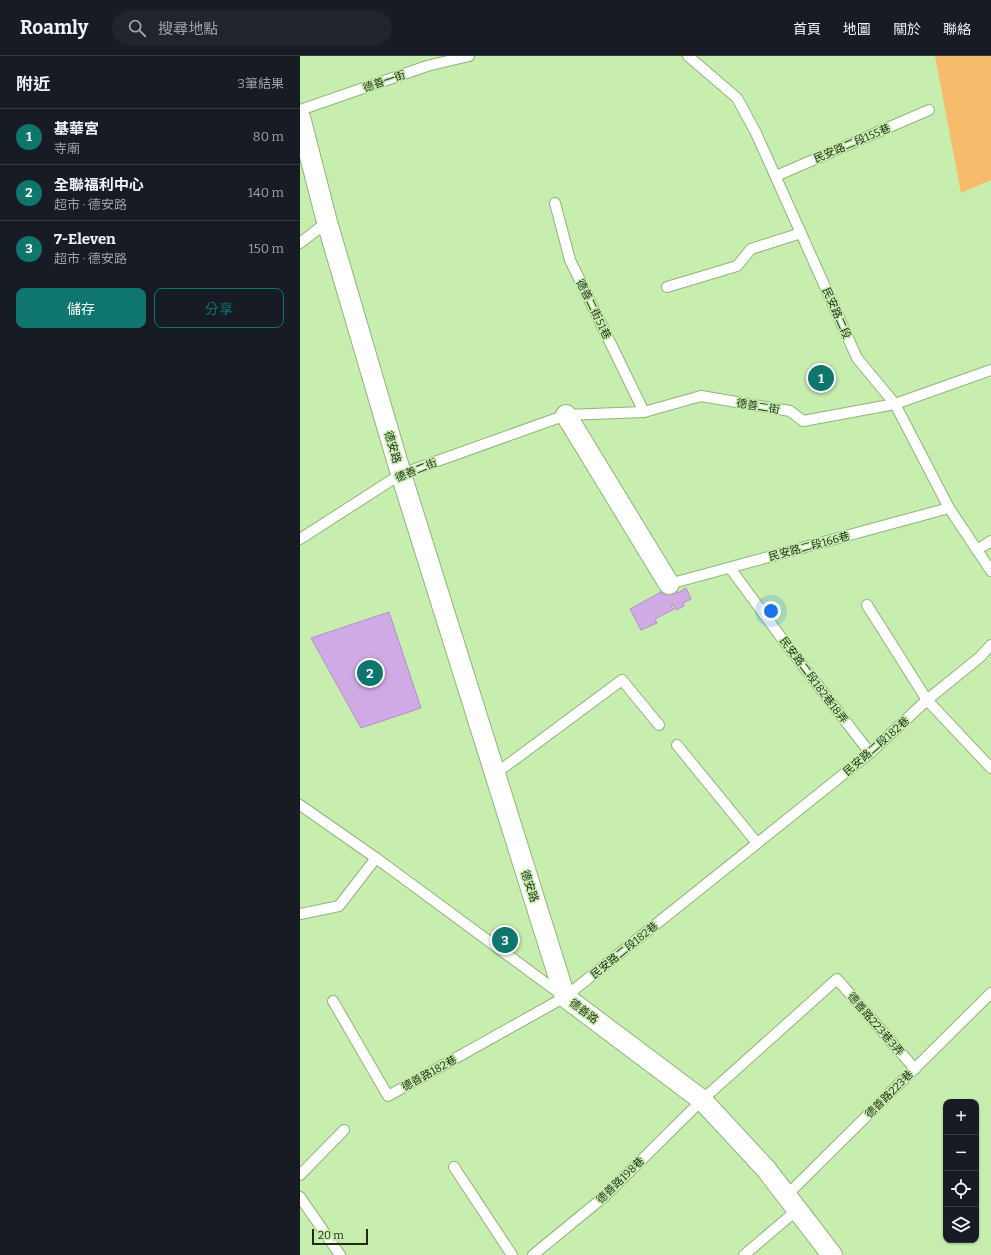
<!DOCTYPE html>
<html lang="zh-TW">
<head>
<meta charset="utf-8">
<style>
  body { margin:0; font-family:Bitter,"Noto Sans TC",serif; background:#20242c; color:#f1f3f6 }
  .controls { position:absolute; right:12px; bottom:12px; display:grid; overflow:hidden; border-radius:8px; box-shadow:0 1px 3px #0004 }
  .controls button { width:36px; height:36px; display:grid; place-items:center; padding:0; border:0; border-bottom:1px solid #363941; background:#171b24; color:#f1f3f6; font:20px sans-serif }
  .scale { position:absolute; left:12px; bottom:10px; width:56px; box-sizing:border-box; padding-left:4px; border:2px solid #1f2d15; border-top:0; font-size:11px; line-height:14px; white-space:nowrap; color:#1f2d15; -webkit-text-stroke:3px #c7eeaf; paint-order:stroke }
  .you { position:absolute; left:471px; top:555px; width:14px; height:14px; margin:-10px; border:3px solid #fff; border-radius:50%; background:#1a73e8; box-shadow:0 0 0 6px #1a73e833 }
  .badge { display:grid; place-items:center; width:26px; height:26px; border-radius:50%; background:#0f766e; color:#fff; font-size:13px; font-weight:700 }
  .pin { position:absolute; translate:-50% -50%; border:2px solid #fff; box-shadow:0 1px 4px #0006 }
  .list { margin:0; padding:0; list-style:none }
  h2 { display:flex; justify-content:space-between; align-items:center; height:52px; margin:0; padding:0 16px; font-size:17px }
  h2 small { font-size:13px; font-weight:400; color:#9ea1a6 }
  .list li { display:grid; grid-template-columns:26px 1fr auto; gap:12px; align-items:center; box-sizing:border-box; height:56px; padding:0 16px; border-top:1px solid #363941 }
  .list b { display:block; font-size:15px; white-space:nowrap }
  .list p { margin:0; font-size:13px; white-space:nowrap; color:#9ea1a6 }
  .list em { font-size:13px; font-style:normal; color:#9ea1a6 }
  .actions { display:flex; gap:8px; padding:12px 16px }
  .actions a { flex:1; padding:9px 0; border:1px solid #0f766e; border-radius:8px; text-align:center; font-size:14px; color:#0f766e }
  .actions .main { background:#0f766e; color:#fff }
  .icon { flex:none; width:22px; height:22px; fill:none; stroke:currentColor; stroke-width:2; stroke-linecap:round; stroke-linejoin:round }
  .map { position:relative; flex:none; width:691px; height:1199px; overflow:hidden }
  header { display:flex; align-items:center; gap:24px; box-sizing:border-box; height:56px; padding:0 20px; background:#171b24; border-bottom:1px solid #363941 }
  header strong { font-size:19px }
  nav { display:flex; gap:22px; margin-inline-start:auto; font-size:14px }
  .search { width:280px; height:36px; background:#20242c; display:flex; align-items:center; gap:10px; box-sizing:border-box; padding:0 14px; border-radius:22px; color:#9ea1a6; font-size:15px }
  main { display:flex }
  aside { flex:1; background:#171b24 }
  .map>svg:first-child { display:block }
  .green { fill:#f6bb6b }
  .building { fill:#d0aae5; stroke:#b48fc9 }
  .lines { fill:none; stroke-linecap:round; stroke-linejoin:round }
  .lane-casing { stroke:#91b578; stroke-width:12 }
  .street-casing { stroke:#91b578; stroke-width:22 }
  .lane { stroke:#fff; stroke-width:10 }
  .street { stroke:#fff; stroke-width:20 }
  .labels { text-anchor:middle; stroke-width:3; stroke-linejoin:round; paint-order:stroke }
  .street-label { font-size:11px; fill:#1f2d15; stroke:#c7eeaf }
</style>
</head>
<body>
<header>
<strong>Roamly</strong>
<div class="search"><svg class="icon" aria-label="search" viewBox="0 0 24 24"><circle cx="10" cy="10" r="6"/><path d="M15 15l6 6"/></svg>搜尋地點</div>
<nav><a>首頁</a><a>地圖</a><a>關於</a><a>聯絡</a></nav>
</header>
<main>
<aside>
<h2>附近<small>3筆結果</small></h2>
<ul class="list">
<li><span class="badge">1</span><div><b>基華宮</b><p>寺廟</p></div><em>80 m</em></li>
<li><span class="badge">2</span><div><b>全聯福利中心</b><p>超市 · 德安路</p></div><em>140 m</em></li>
<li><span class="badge">3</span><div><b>7-Eleven</b><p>超市 · 德安路</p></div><em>150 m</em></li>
</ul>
<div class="actions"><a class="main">儲存</a><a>分享</a></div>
</aside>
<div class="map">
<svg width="691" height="1199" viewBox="0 0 691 1199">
  <rect width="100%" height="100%" fill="#c7eeaf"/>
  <polygon class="green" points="635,0 691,0 691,124 661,137"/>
  <g class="building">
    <polygon points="375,532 378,537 386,532 391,543 383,547 384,550 376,554 373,548 371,551 374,553 355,563 357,567 341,574 330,553 361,536 364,538"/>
    <polygon points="89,556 121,652 61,672 11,582"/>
  </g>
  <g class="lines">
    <defs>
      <g id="lane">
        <polyline points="388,0 437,42 456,77 557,302 595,348 649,452 691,515"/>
        <polyline points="0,54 127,10 169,0"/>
        <polyline points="476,120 629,54"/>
        <polyline points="255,147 270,204 344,356"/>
        <polyline points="0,187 27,166"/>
        <polyline points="367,231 437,210 451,193 501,177"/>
        <polyline points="0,483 101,418 266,359 344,356 401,340 490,355 503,365 595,348 691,314"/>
        <polyline points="677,494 691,485"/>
        <polyline points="430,512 486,588 570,697"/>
        <polyline points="369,528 649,452"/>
        <polyline points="567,549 627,644 691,712"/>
        <polyline points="377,689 457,787"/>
        <polyline points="195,718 322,624 359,669"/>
        <polyline points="0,749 76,802 262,939"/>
        <polyline points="0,858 39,850 76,802"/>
        <polyline points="33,945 88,1040 265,941 570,697 627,644 680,601 691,589"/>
        <polyline points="154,1111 212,1199"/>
        <polyline points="0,1119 44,1074"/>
        <polyline points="487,1139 691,937"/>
        <polyline points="0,1141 40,1199"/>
        <polyline points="233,1199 305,1140 402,1044 537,923 615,1013"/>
        <polyline points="444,1199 497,1154"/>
      </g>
      <g id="street">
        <polyline points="0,61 27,166 101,418 265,941 402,1044 466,1113 532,1199"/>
        <polyline points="266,359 369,528"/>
      </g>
    </defs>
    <use href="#lane" class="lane-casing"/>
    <use href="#street" class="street-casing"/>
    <use href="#lane" class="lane"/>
    <use href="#street" class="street"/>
  </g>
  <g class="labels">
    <g class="street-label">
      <text transform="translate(84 25) rotate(-19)" y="4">德善一街</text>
      <text transform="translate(552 87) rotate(-23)" y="4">民安路二段155巷</text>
      <text transform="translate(294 253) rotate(64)" y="4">德善二街51巷</text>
      <text transform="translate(537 257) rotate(66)" y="4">民安路二段</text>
      <text transform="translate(458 350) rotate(9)" y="4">德善二街</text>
      <text transform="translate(93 391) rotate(74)" y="4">德安路</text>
      <text transform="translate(116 414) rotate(-22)" y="4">德善二街</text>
      <text transform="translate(509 490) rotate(-15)" y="4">民安路二段166巷</text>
      <text transform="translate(514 624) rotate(53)" y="4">民安路二段182巷18弄</text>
      <text transform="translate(576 690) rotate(-41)" y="4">民安路二段182巷</text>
      <text transform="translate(230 830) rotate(72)" y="4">德安路</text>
      <text transform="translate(324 894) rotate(-39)" y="4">民安路二段182巷</text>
      <text transform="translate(284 955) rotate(37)" y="4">德善路</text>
      <text transform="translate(576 968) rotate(49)" y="4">德善路223巷3弄</text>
      <text transform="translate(129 1017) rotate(-29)" y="4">德善路182巷</text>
      <text transform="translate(589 1038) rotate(-45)" y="4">德善路223巷</text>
      <text transform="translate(320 1124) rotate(-44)" y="4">德善路198巷</text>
    </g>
  </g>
</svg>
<div class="controls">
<button>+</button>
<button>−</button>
<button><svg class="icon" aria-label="locate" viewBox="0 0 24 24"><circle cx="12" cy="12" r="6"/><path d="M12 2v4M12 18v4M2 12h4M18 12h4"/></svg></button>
<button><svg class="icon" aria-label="layers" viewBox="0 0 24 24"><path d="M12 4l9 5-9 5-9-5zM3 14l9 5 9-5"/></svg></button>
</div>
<div class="scale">20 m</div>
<div class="you"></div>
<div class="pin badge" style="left:521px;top:322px">1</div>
<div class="pin badge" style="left:70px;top:617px">2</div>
<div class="pin badge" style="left:205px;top:884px">3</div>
</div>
</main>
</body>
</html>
